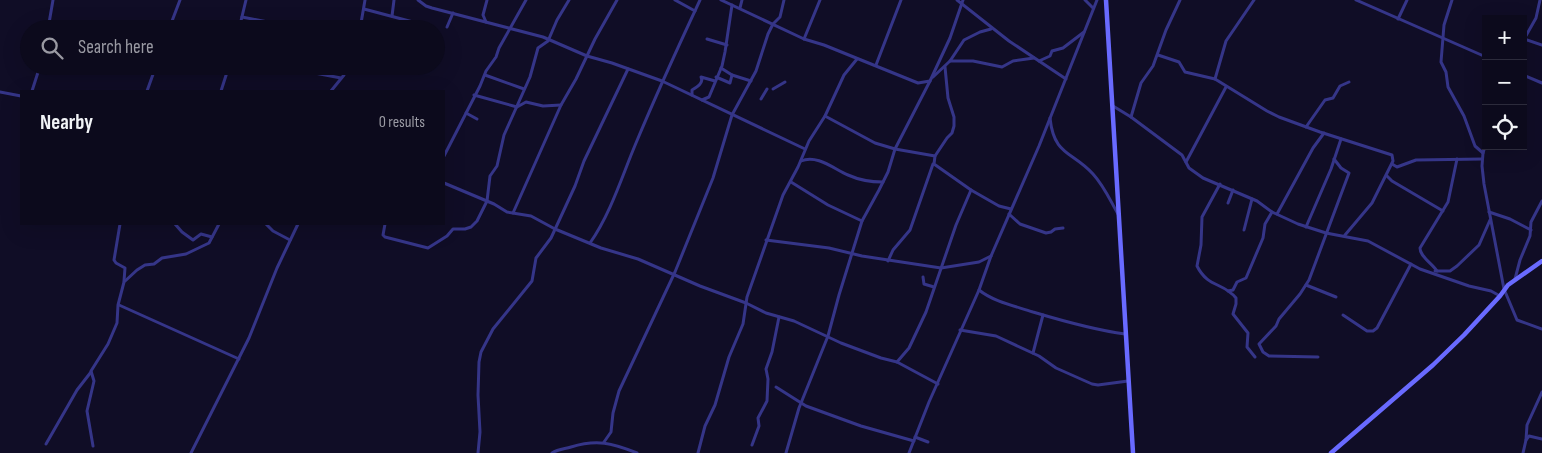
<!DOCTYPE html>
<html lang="en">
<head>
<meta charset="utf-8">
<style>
  body { margin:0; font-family:"Sofia Sans Condensed",sans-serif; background:#1a1829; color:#f1f3f6 }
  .controls { position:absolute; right:15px; top:15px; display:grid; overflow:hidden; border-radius:0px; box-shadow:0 5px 20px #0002 }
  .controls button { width:45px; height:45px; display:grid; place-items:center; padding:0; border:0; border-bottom:1px solid #2c2b3b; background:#0c0a1c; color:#f1f3f6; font:25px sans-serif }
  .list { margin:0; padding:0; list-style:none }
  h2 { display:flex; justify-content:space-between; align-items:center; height:65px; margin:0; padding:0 20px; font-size:21px }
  h2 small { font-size:16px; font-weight:400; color:#9a9aa3 }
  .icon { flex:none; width:28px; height:28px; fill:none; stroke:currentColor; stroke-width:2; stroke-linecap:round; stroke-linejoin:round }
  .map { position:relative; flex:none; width:1542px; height:453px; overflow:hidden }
  .search { position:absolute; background:#0c0a1c; box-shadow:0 5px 20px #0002; left:20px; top:20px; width:425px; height:55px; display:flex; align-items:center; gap:12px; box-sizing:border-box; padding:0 18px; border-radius:28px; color:#9a9aa3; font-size:19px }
  .panel { position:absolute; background:#0c0a1c; box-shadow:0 5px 20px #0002; left:20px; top:90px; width:425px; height:135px; border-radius:0px }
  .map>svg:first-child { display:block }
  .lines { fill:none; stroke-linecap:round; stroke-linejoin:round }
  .street { stroke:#353588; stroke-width:3 }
  .secondary { stroke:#696aff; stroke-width:4.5 }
</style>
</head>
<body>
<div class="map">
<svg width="1542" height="453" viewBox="0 0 1542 453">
  <rect width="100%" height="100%" fill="#100d26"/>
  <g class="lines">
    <g class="street">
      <polyline points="418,0 426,6 432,8 543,37 587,56 612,63 662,81 805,149"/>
      <polyline points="675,0 695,11"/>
      <polyline points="721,0 804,39 824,45 918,83 930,81"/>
      <polyline points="957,0 1009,41 1066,79"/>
      <polyline points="1085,0 1093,8"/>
      <polyline points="1356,0 1486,57"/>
      <polyline points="1452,0 1444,25 1441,62 1446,72 1448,87 1464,116 1475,146 1483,153"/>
      <polyline points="740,8 742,0"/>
      <polyline points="364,9 413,22"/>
      <polyline points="392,16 394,0"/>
      <polyline points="242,17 293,27"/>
      <polyline points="1398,19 1407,0"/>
      <polyline points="486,22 483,15 487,0"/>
      <polyline points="447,27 453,13"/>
      <polyline points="48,29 53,0"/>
      <polyline points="169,29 180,0"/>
      <polyline points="239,29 246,0"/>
      <polyline points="360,29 365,0"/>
      <polyline points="707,39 727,45"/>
      <polyline points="804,39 820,0"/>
      <polyline points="1524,39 1542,45"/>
      <polyline points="1523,41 1536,18 1540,0"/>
      <polyline points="1158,55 1179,62 1185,72 1215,79 1267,111 1279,117 1320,132 1392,155 1393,161 1372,203 1345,235"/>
      <polyline points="950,61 973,61 1002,67 1013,61 1034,58"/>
      <polyline points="1039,61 1050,56 1052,51 1063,48 1084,32"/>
      <polyline points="876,65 901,0"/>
      <polyline points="278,66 341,78"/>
      <polyline points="945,67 948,98 954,117 954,126 952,133 947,138 935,156 934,164 971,190 999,206 1011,209"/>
      <polyline points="721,68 732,75 751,81"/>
      <polyline points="485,75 524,89"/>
      <polyline points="1523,75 1542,83"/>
      <polyline points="716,77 730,83 732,75"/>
      <polyline points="933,77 950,61 964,40 980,32 991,29"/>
      <polyline points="1215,79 1226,41 1254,0"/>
      <polyline points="773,89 785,82"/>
      <polyline points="32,91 40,66"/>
      <polyline points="147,91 156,66"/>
      <polyline points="221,91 229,66"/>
      <polyline points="331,91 344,75 348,66"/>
      <polyline points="0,92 21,96"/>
      <polyline points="474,95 517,107 526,102 543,106 561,105"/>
      <path d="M692,95V90C697,87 704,83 701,77L715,81"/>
      <polyline points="761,99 767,89"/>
      <polyline points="702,100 709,97 722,66 725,52 732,5"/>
      <polyline points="1113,106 1131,117 1182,155 1189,168 1203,178 1257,201 1272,212 1298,224 1326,233 1368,241 1420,269 1469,286 1491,291 1500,296"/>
      <polyline points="466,113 477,119"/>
      <polyline points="825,116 875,143 895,149 935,156"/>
      <polyline points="1131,117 1141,83 1153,66 1166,30 1180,0"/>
      <path d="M1050,118C1054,156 1072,151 1093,174C1104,186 1110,200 1118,214"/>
      <polyline points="1306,127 1325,100 1333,98 1340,86 1349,82"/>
      <polyline points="1486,143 1483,153 1482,166 1484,184 1504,289 1517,320 1542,329"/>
      <polyline points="444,156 480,86 486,71 496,57 499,48 526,0"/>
      <path d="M801,161C817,154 834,169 848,175C859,180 871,182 883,182"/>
      <polyline points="1186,162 1226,87"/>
      <polyline points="1392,164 1397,167 1416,160 1482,159"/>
      <polyline points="1387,176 1392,181 1443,211"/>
      <polyline points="791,182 828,205 862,221"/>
      <polyline points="444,183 494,204 507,212 531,216 555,229 601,248 638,259 700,286 746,303 766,313 794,321 841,343 881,358 897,362 938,384"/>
      <path d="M1220,184L1202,217L1201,245L1197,266C1208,288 1223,282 1236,298V304L1233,314L1248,333L1247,347L1255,357"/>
      <polyline points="1228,203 1233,190"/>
      <polyline points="1489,212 1510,219 1531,230"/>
      <polyline points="513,213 561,105 576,79 595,39 617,0"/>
      <polyline points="1009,214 1020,224 1046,233 1051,232 1055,229 1063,228"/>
      <polyline points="1277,214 1313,148 1324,133"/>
      <polyline points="120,224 114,260 116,263 125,268 124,281"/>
      <polyline points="175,224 182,232 193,240 201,234 212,237"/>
      <polyline points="266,224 273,231 290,240"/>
      <polyline points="385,224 383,235 385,237 428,248 447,236 453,229 465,229 471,227 477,221 487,201 490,176 497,166 504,135 530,77 538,48 548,41 557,20 569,0"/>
      <polyline points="1306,227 1331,169 1341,139"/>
      <polyline points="1244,230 1252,199"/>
      <polyline points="766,240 829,248 862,256 941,268 979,262 991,256"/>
      <path d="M590,243C611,213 622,176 636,143C656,95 678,47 700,0"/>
      <polyline points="888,261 893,250 910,230 933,164"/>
      <polyline points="1435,271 1450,271 1457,266 1479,245 1490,220"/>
      <path d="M1437,271C1432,263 1420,257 1420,248L1448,202L1457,159"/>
      <polyline points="923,277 924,284 934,287"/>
      <polyline points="1515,279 1520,260 1530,236 1531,222 1542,201"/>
      <polyline points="1306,285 1336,297"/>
      <path d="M979,290C994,302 1015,306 1033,312C1063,321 1094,330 1125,334"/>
      <polyline points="1228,291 1233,290 1237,282 1246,278 1263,238 1265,224 1272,212"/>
      <polyline points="119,305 239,359"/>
      <polyline points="1343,315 1367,331 1373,331 1377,328 1411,264"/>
      <polyline points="960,330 996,336 1039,356 1056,368 1092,384 1098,385 1128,381"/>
      <polyline points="1033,353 1043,315"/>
      <polyline points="1318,357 1269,356 1263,352 1259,344 1276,326 1279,319 1300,294 1309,280 1349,173 1341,168 1334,159"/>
      <polyline points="897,362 909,348 926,312 956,225 971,190"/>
      <polyline points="776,387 806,406 861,426 914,441"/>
      <polyline points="915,437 928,442"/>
      <polyline points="1526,440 1527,425 1542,392"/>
      <polyline points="604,442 611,432 613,413 619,391 675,272 713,178 732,115 756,71 768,34 773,24 780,17 784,0"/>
      <polyline points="46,444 77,390 91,372"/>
      <polyline points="752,445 759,426 758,418 767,401 768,379 766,369 772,352 779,317"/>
      <polyline points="93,446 87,411 94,381 91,371 108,344 117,323 118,305 124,282 137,270 145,265 154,264 162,258 186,254 209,243 219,224"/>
      <polyline points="191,453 249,338 277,268 298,224"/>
      <polyline points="478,453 480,432 478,395 479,362 481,352 493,329 532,281 536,258 551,238 575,186 584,161 628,69"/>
      <path d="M552,453C558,449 564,449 571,447C597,439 612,443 637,453"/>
      <polyline points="698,453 705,426 715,405 729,357 743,324 747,297 783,195 798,167 809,141 825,116 844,75 857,59"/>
      <polyline points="786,453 799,408 828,336 839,295 862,221 879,190 888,172 895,149 930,81 950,38 963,0"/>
      <polyline points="909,453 929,402 979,290 991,256 1039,146 1097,0"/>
      <polyline points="1523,453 1526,440 1529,436 1542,439"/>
    </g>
    <g class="secondary">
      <polyline points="1106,0 1133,453"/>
      <polyline points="1331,453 1433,365 1464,335 1500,296 1508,285 1542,261"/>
    </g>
  </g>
</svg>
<div class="controls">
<button>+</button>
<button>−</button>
<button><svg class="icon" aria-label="locate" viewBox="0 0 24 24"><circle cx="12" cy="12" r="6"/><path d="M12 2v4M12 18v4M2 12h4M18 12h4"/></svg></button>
</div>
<div class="search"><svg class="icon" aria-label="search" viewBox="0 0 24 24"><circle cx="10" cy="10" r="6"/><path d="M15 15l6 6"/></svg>Search here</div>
<section class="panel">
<h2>Nearby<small>0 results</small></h2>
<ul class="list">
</ul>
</section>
</div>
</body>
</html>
